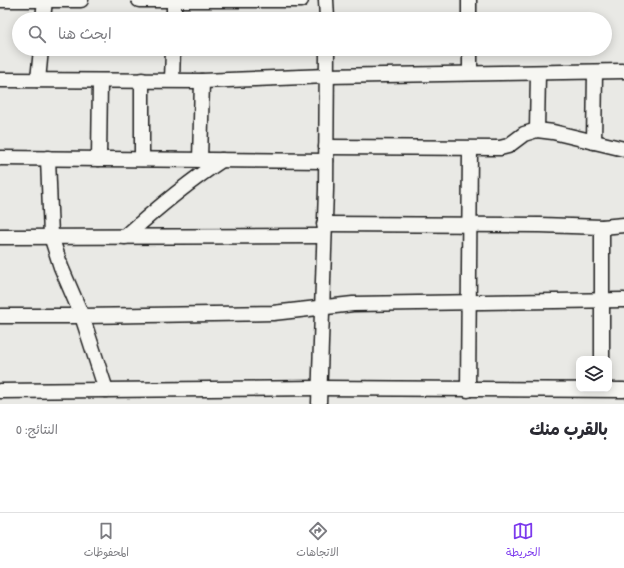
<!DOCTYPE html>
<html lang="ar">
<head>
<meta charset="utf-8">
<style>
  body { margin:0; font-family:"Patrick Hand","Playpen Sans Arabic",sans-serif; background:#f2f2f3; color:#2b2b33; direction:rtl }
  .controls { position:absolute; right:12px; bottom:12px; display:grid; overflow:hidden; border-radius:8px; box-shadow:0 2px 10px #0003 }
  .controls button { width:36px; height:36px; display:grid; place-items:center; padding:0; border:0; border-bottom:1px solid #e1e1e2; background:#fff; color:#2b2b33; font:20px sans-serif }
  .list { margin:0; padding:0; list-style:none }
  h2 { display:flex; justify-content:space-between; align-items:center; height:52px; margin:0; padding:0 16px; font-size:17px }
  h2 small { font-size:13px; font-weight:400; color:#7c7c81 }
  .icon { flex:none; width:22px; height:22px; fill:none; stroke:currentColor; stroke-width:2; stroke-linecap:round; stroke-linejoin:round }
  .map { position:relative; flex:none; width:624px; height:404px; overflow:hidden; direction:ltr }
  .search { position:absolute; background:#fff; box-shadow:0 2px 10px #0003; left:12px; right:12px; top:12px; height:44px; display:flex; align-items:center; gap:10px; box-sizing:border-box; padding:0 14px; border-radius:22px; color:#7c7c81; font-size:15px }
  .sheet { height:108px; background:#fff }
  nav { display:flex; justify-content:space-around; align-items:center; box-sizing:border-box; height:56px; border-top:1px solid #e1e1e2; background:#fff; font-size:11px; color:#7c7c81 }
  nav a { display:grid; justify-items:center; gap:2px }
  nav .on { color:#7c3aed }
  .map>svg:first-child { display:block }
  .lines { fill:none; stroke-linecap:round; stroke-linejoin:round }
  .minor-casing { stroke:#1c1c1c; stroke-width:17 }
  .minor { stroke:#f6f6f2; stroke-width:14 }
</style>
</head>
<body>
<div class="map">
<svg width="624" height="404" viewBox="0 0 624 404">
  <rect width="100%" height="100%" fill="#e9e9e5"/>
  <filter id="ink" filterUnits="userSpaceOnUse"><feTurbulence type="fractalNoise" baseFrequency=".025" numOctaves="2"/><feDisplacementMap in="SourceGraphic" scale="8" xChannelSelector="R" yChannelSelector="G"/><feConvolveMatrix kernelMatrix="1 2 1 2 8 2 1 2 1" color-interpolation-filters="sRGB"/></filter>
  <g filter="url(#ink)">
    <g class="lines">
      <defs>
        <g id="minor">
          <polyline points="0,0 81,0"/>
          <polyline points="139,0 301,0"/>
          <polyline points="326,0 327,19"/>
          <polyline points="469,0 469,19"/>
          <polyline points="43,19 45,0"/>
          <polyline points="174,19 174,1"/>
          <polyline points="470,49 470,73"/>
          <polyline points="0,80 202,81 327,76 624,71"/>
          <polyline points="38,80 41,49"/>
          <polyline points="172,80 173,49"/>
          <polyline points="537,130 538,73"/>
          <polyline points="594,142 595,72"/>
          <polyline points="326,147 500,148 508,146 524,134 537,130 553,132 624,149"/>
          <polyline points="0,158 326,161"/>
          <polyline points="48,158 51,236 61,267 82,316 106,390"/>
          <polyline points="99,159 100,81"/>
          <polyline points="142,159 142,80"/>
          <polyline points="200,160 202,81"/>
          <polyline points="324,224 540,225 602,227 624,225"/>
          <polyline points="602,227 602,359"/>
          <polyline points="0,237 324,236"/>
          <path d="M125,237C156,209 187,183 222,160"/>
          <polyline points="0,316 82,316 273,313 353,304 624,300"/>
          <polyline points="468,390 470,149"/>
          <polyline points="0,391 319,388 624,390"/>
          <polyline points="319,404 326,189 327,49"/>
        </g>
      </defs>
      <use href="#minor" class="minor-casing"/>
      <use href="#minor" class="minor"/>
    </g>
  </g>
</svg>
<div class="controls">
<button><svg class="icon" aria-label="layers" viewBox="0 0 24 24"><path d="M12 4l9 5-9 5-9-5zM3 14l9 5 9-5"/></svg></button>
</div>
<div class="search"><svg class="icon" aria-label="search" viewBox="0 0 24 24"><circle cx="10" cy="10" r="6"/><path d="M15 15l6 6"/></svg>ابحث هنا</div>
</div>
<section class="sheet">
<h2>بالقرب منك<small>النتائج: 0</small></h2>
<ul class="list">
</ul>
</section>
<nav>
<a class="on"><svg class="icon" aria-label="map" viewBox="0 0 24 24"><path d="M3 6l6-2 6 2 6-2v14l-6 2-6-2-6 2zM9 4v14M15 6v14"/></svg>الخريطة</a>
<a><svg class="icon" aria-label="directions" viewBox="0 0 24 24"><path d="M12 3l9 9-9 9-9-9zM9 14v-3h6M13 9l2 2-2 2"/></svg>الاتجاهات</a>
<a><svg class="icon" aria-label="saved" viewBox="0 0 24 24"><path d="M7 4h10v16l-5-4-5 4z"/></svg>المحفوظات</a>
</nav>
</body>
</html>
